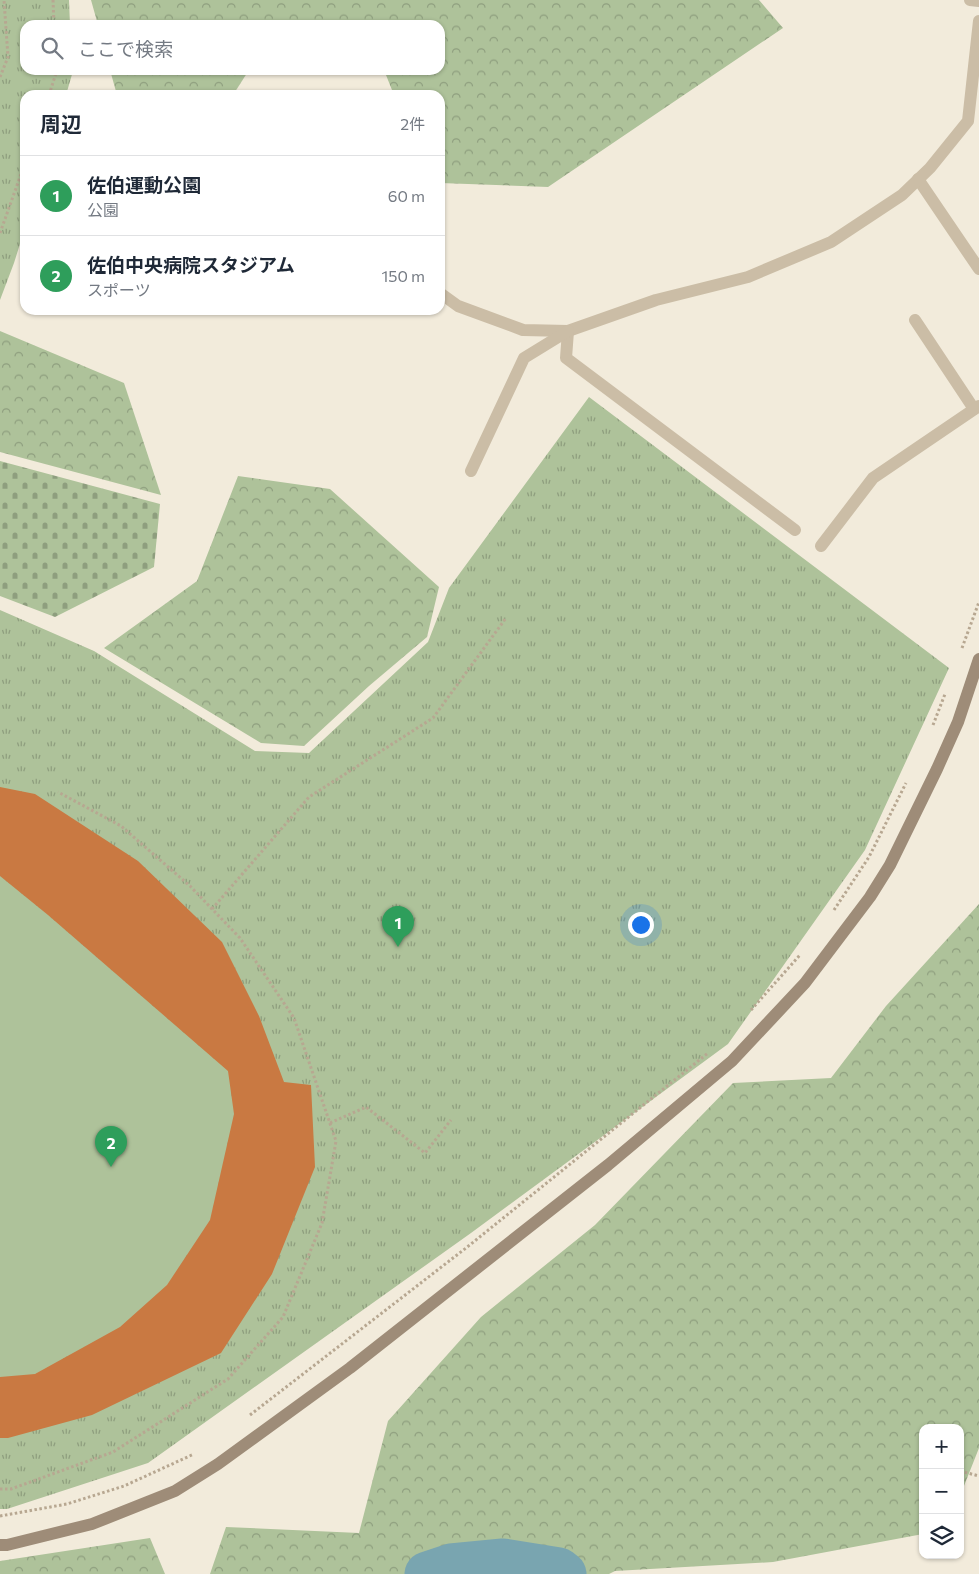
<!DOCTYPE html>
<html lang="ja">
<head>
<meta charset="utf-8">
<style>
  body { margin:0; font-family:Commissioner,"Noto Sans JP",sans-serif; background:#f6f6f7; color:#1f2937 }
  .controls { position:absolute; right:15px; bottom:15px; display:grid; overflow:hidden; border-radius:10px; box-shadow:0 1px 4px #0004 }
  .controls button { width:45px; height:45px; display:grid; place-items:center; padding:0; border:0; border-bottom:1px solid #e0e1e3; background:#fff; color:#1f2937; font:25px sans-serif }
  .you { position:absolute; left:640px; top:924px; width:18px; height:18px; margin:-12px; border:4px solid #fff; border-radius:50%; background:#1a73e8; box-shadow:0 0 0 8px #1a73e833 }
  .badge { display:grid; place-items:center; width:32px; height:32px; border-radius:50%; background:#1c4b59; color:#fff; font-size:16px; font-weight:700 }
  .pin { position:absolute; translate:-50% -41px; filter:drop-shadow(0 1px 2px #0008) }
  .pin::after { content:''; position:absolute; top:26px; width:18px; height:15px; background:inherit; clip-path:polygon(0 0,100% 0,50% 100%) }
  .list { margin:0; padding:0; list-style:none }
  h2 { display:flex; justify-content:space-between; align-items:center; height:65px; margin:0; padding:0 20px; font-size:21px }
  h2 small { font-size:16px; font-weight:400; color:#747a83 }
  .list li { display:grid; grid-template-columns:32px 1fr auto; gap:15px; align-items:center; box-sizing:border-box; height:80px; padding:0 20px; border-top:1px solid #e0e1e3 }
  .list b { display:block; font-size:19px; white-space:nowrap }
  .list p { margin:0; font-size:16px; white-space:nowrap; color:#747a83 }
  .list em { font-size:16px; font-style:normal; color:#747a83 }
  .icon { flex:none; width:28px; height:28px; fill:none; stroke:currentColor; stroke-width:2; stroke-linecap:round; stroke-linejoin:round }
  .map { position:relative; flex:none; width:979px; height:1574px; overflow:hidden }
  .search { position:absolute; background:#fff; box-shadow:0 1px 4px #0004; left:20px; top:20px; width:425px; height:55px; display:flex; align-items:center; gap:12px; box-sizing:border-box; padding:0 18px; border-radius:15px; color:#747a83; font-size:19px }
  .panel { position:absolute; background:#fff; box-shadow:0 1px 4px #0004; left:20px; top:90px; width:425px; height:225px; border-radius:15px }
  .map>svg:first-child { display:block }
  .grass { fill:url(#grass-tufts) }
  .forest { fill:url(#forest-crowns) }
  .cemetery { fill:url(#cemetery-stones) }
  .pitch { fill:#aec29a }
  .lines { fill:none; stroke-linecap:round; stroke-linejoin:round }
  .river { stroke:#79a5b0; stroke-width:45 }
  .building { fill:#c97942 }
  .path { stroke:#b7a791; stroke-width:3; stroke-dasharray:2.5 2.5; stroke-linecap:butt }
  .lane { stroke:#cbbda6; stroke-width:12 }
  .street { stroke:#cbbda6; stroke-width:12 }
  .secondary { stroke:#9e8c78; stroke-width:12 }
</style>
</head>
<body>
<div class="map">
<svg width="979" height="1574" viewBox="0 0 979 1574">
  <defs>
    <pattern id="grass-tufts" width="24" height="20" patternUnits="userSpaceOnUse" patternTransform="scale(1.25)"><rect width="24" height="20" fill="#aec29a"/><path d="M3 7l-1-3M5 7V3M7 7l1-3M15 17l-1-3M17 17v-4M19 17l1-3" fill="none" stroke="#8e9e7e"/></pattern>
    <pattern id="forest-crowns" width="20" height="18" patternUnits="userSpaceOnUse" patternTransform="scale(1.25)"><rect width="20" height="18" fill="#aec29a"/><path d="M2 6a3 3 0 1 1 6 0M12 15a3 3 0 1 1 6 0" fill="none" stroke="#8e9e7e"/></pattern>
    <pattern id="cemetery-stones" width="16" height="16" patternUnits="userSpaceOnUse" patternTransform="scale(1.25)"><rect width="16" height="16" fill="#aec29a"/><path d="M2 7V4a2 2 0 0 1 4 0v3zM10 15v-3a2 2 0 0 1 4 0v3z" fill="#8e9e7e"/></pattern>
  </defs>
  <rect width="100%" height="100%" fill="#f2ebdb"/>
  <g class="grass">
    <polygon points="0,0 69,0 70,25 25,25 25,70 73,71 66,95 25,95 25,228 14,263 0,300"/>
    <polygon points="589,397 949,668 865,850 728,1044 471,1233 148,1463 7,1509 0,1509 0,610 94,651 255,751 309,753 428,642 449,588"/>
  </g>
  <g class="forest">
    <polygon points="91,0 759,0 783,28 548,187 440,183 440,95 394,95 384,70 440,70 440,25 98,25"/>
    <polygon points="110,70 249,70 233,95 117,95"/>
    <polygon points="0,331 124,383 161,495 0,452"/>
    <polygon points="238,476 330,489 439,587 427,637 369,686 304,746 261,743 104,648 197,581"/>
    <polygon points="979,904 979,1448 960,1496 960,1428 923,1428 923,1534 773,1562 615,1571 609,1574 210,1574 226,1527 359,1533 388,1421 481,1317 595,1225 733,1083 831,1078 886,1006"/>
    <polygon points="150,1538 165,1574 0,1574 0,1561"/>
  </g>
  <polygon class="cemetery" points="0,461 160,504 154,567 55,617 0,596"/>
  <polygon class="pitch" points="0,876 48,915 228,1071 234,1114 210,1220 167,1285 120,1327 35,1374 0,1377"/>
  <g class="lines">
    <polyline class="river" points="427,1574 451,1566 503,1561 559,1570 564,1574"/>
  </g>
  <polygon class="building" points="0,787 35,794 138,861 222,942 259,1016 284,1082 311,1085 315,1167 272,1274 221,1353 92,1415 8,1438 0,1438 0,1377 35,1374 120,1327 167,1285 210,1220 234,1114 228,1071 48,915 0,876"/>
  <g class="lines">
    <g class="path">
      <polyline points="53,0 54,25"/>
      <polyline points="0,77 8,57 4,0"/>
      <polyline points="49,95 57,70"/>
      <polyline points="0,233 25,163"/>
      <polyline points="962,648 979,602"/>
      <polyline points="933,725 945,694"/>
      <polyline points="212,909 309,797 433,718 506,618"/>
      <polyline points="834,910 869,857 906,783"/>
      <polyline points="751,1010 800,955"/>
      <polyline points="330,1123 366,1107 425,1153 451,1120"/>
      <polyline points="250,1415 466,1248 708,1053"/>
      <polyline points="960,1471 979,1476"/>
      <polyline points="0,1489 11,1489 113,1452 228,1379 283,1317 322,1223 336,1141 294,1018 240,938 190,886 121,826 58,792"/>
      <polyline points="0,1516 67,1504 124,1486 194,1454"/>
    </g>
    <polyline class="lane" points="970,0 979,1"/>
    <g class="street">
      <polyline points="918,179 979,269"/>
      <polyline points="440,293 458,306 523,330 568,331 656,300 748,277 831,242 902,195 930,168 968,121 979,21"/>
      <polyline points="915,320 974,409"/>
      <polyline points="568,331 566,358 795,530"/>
      <polyline points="471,471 524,358 568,331"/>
      <polyline points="821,546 873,478 979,406"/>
    </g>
    <polyline class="secondary" points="0,1545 7,1545 92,1524 175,1491 218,1464 350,1368 608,1165 732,1061 805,983 870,897 890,865 937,769 958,722 979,659"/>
  </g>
</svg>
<div class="controls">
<button>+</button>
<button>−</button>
<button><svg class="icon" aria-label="layers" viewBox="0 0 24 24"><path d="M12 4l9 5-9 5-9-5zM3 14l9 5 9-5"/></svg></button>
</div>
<div class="you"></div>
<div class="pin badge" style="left:398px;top:947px;background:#2e9e5b">1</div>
<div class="pin badge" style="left:111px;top:1167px;background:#2e9e5b">2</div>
<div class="search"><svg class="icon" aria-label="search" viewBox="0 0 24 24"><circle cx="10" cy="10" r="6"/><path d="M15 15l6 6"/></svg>ここで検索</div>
<section class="panel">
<h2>周辺<small>2件</small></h2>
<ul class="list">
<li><span class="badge" style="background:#2e9e5b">1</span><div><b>佐伯運動公園</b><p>公園</p></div><em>60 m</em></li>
<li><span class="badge" style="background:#2e9e5b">2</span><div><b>佐伯中央病院スタジアム</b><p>スポーツ</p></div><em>150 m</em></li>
</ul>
</section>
</div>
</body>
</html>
